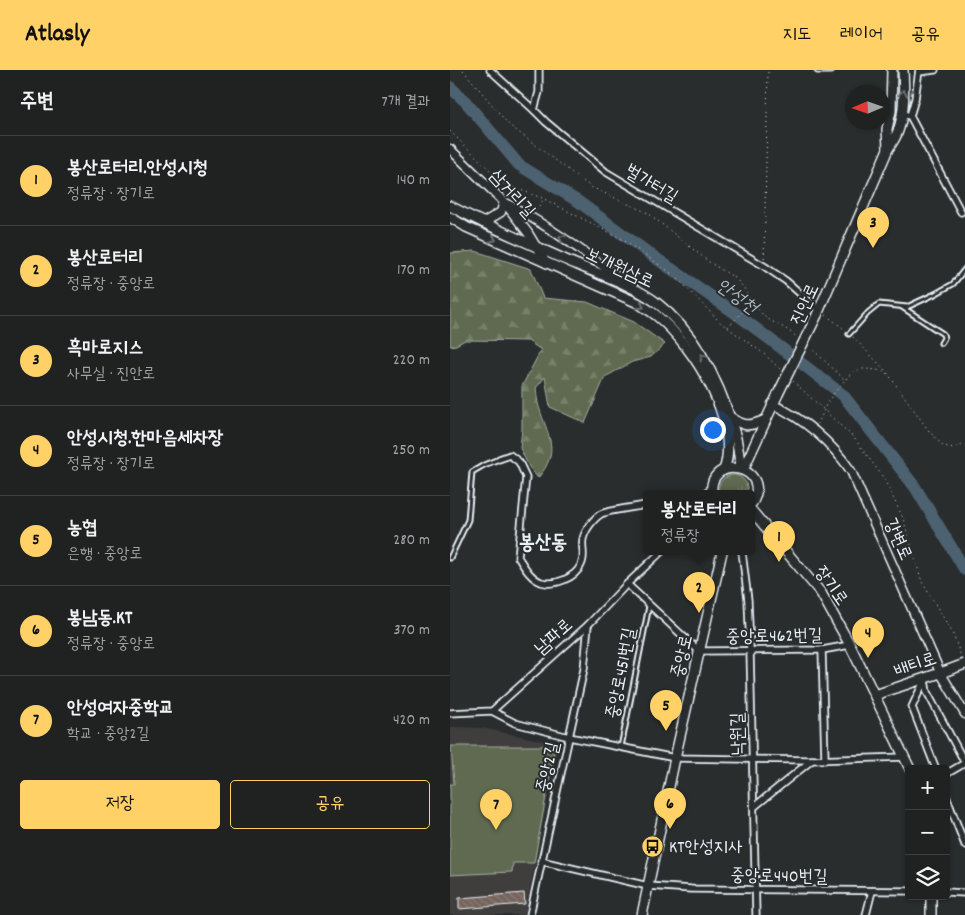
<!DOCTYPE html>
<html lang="ko">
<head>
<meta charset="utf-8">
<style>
  body { margin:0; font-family:Dekko,"Poor Story",sans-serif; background:#2d2f2f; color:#f1f3f6 }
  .controls { position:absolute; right:15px; bottom:15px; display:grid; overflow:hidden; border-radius:5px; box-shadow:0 1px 4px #0004 }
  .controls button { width:45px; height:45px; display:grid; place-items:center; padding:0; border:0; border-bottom:1px solid #3d3f40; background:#202222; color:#f1f3f6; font:25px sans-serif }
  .compass { position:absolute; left:395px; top:15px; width:45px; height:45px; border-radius:50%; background:#202222; box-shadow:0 1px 4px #0004; rotate:268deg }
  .you { position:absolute; left:262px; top:359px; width:18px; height:18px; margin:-12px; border:4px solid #fff; border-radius:50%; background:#1a73e8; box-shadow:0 0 0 8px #1a73e833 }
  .badge { display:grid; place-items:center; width:32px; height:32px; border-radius:50%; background:#ffd166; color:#111; font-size:16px; font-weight:700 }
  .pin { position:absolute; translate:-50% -41px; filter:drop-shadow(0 1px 2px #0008) }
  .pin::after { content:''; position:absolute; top:26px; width:18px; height:15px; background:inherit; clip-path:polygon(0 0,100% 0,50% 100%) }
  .popup { position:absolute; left:193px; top:420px; width:112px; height:65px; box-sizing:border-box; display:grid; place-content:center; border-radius:5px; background:#202222; filter:drop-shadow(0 1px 4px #0005); font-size:16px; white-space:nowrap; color:#a2a4a5 }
  .popup b { font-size:19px; color:#f1f3f6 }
  .popup::after { content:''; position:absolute; left:50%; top:100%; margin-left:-10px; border:10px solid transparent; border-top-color:#202222 }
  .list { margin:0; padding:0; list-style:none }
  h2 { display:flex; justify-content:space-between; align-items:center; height:65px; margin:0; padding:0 20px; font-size:21px }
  h2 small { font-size:16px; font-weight:400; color:#a2a4a5 }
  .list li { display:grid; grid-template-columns:32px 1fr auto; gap:15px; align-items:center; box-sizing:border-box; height:90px; padding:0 20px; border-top:1px solid #3d3f40 }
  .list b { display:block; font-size:19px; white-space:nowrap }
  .list p { margin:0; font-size:16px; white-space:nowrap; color:#a2a4a5 }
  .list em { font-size:16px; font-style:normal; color:#a2a4a5 }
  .actions { display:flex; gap:10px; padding:15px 20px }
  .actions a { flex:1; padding:11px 0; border:1px solid #ffd166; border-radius:5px; text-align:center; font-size:18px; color:#ffd166 }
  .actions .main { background:#ffd166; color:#111 }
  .icon { flex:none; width:28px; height:28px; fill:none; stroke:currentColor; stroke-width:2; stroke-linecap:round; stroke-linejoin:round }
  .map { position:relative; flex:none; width:515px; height:845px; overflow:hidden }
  header { display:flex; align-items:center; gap:30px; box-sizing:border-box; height:70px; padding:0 25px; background:#ffd166; color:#111 }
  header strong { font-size:24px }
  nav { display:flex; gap:28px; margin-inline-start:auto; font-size:18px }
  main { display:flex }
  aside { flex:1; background:#202222 }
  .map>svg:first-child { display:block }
  .built { fill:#403e3c }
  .grass { fill:url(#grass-tufts); stroke:#a4aea4 }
  .forest { fill:url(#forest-firs); stroke:#a4aea4 }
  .pitch { fill:#606b51; stroke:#a4aea4 }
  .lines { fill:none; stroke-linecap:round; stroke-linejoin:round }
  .river { stroke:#4d6271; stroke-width:12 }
  .building { fill:url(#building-back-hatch); stroke:#e8f1f8 }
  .service-casing { stroke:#e8f1f8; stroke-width:7 }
  .minor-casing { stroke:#e8f1f8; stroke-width:9 }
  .tertiary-casing { stroke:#e8f1f8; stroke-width:11 }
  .secondary-casing { stroke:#e8f1f8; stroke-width:12 }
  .path { stroke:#e8f1f8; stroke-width:1; stroke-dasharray:1 4; stroke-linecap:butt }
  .service { stroke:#2a2d2e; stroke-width:3 }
  .minor { stroke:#2a2d2e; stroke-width:5.5 }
  .tertiary { stroke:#2a2d2e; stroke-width:8 }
  .secondary { stroke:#2a2d2e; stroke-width:9 }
  .secondary-bridge-casing { stroke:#e8f1f8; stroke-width:12; stroke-linecap:butt }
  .secondary-bridge { stroke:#2a2d2e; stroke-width:9 }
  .oneway { stroke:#6c7275 }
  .labels { text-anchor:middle; stroke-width:4; stroke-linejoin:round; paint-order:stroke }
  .street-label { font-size:18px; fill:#e8f1f8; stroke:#2a2d2e }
  .poi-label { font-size:18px; fill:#e8f1f8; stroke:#2a2d2e; text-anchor:start }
  .water-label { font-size:19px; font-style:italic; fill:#aab8c2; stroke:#2a2d2e }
  .quarter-label { font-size:20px; font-weight:bold; fill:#e8f1f8; stroke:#2a2d2e }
</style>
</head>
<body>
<header>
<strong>Atlasly</strong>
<nav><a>지도</a><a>레이어</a><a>공유</a></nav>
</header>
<main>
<aside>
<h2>주변<small>7개 결과</small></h2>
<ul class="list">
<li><span class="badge">1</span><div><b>봉산로터리.안성시청</b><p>정류장 · 장기로</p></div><em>140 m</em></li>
<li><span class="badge">2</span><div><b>봉산로터리</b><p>정류장 · 중앙로</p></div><em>170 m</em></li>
<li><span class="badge">3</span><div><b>흑마로지스</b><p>사무실 · 진안로</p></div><em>220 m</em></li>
<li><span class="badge">4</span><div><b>안성시청.한마음세차장</b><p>정류장 · 장기로</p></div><em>250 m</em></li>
<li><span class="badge">5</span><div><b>농협</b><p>은행 · 중앙로</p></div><em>280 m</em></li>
<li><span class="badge">6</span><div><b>봉남동.KT</b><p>정류장 · 중앙로</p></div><em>370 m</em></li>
<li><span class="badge">7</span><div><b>안성여자중학교</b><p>학교 · 중앙2길</p></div><em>420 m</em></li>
</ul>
<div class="actions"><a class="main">저장</a><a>공유</a></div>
</aside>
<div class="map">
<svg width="515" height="845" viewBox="0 0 515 845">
  <defs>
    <pattern id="grass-tufts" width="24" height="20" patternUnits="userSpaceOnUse" patternTransform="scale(1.25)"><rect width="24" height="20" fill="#606b51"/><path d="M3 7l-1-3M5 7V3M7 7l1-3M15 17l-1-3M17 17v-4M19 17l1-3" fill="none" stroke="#77816b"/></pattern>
    <pattern id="forest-firs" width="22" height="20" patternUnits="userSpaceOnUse" patternTransform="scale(1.25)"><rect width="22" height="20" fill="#606b51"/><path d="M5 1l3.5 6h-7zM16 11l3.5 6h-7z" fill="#77816b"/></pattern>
    <pattern id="building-back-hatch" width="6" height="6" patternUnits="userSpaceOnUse" patternTransform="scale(1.25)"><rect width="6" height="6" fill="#75645c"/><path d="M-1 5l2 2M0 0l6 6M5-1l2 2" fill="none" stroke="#897b74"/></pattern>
  </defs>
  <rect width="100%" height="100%" fill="#2a2d2e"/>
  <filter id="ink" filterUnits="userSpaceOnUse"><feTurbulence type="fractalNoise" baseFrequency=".02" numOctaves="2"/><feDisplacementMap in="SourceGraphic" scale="10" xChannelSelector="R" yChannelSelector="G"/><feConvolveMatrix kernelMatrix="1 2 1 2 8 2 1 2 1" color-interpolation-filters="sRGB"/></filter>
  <g filter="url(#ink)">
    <polygon class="built" points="0,657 31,658 108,674 75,845 0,845"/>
    <path class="grass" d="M280,405C292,404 299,412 297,424H269C267,415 271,408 280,405Z"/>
    <path class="forest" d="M25,181L81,199L93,228L137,232L184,252L215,274L201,287L182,292L155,307L135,353L100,337L95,307L86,318C87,324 87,331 89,337C98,367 111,380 88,408L79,397L70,378L72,359V316L91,280L78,271L15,270L6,275L0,276V183Z"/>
    <polygon class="pitch" points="1,676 105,676 84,793 63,793 62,802 0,805 0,714 4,714"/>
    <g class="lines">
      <polyline class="river" points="0,17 15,31 69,95 129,132 197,182 288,245 393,325 465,417 515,500"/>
    </g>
    <polygon class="building" points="74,823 75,834 9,839 9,828"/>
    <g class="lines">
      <defs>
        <g id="service">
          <polyline points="452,237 493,264 494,268 491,273"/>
          <polyline points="399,264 418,243 429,234 457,237 485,224 503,214 515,199"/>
          <polyline points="0,488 18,450 22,402 34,395 49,389"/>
          <polyline points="171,677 199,536"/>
        </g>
        <g id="minor">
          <polyline points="40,0 84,40"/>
          <polyline points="89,0 89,22 84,40 96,52 156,102 314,196 336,211 369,240"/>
          <polyline points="368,0 381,0"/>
          <polyline points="469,2 485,0"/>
          <polyline points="456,45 460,46 465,29 469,0"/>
          <polyline points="460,46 511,142"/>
          <path d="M49,389L60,385L69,392L76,407L68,487C74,496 80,508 91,512C105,516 125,508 131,495C136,486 131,478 133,469C135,460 144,448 151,444C159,440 187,437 196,435"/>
          <polyline points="249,424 261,422"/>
          <polyline points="292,482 298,530 300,580 306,845"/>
          <polyline points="177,514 249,581 372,580 400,575"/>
          <polyline points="372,580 375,690"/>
          <polyline points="475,609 462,637 486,699"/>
          <polyline points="475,610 477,622 515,693"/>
          <polyline points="42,641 65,653 119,667 225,688 362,690 455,687"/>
          <polyline points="0,643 42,641 138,555 177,514 211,482"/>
          <polyline points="496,704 515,693"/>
          <polyline points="496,726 515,775"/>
          <polyline points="304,737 362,690"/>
          <polyline points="91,791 198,816 241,819 459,821"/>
          <polyline points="496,822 515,823"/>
          <polyline points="80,845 134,599 138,555"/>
          <polyline points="416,845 422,821"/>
        </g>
        <g id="tertiary">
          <polyline points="0,79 54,132 78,163 96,193"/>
          <path d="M54,132C96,154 135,182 173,211"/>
          <polyline points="33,153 51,142 54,132"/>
          <path d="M322,334C354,349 381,372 401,401L490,602L515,644"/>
        </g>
        <g id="secondary">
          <polyline points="438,78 437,59 441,41 442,0"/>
          <path d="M0,136C38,156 78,173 118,191C147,204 181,213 207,233C247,264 270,314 284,361C288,373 289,387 291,399"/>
          <path d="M0,147L16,157L188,233C194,237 201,241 207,246C244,276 291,352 274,400"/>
          <path d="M367,245L438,79C442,73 446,67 448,61C455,42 454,20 453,0"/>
          <path d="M279,346C293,357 299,357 315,350"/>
          <polyline points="293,400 328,324"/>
          <path d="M262,424C257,382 324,396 302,433"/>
          <polyline points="302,441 371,523 400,575 460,699"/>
          <polyline points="425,625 496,601"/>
          <polyline points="192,845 225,688 272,482"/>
          <polyline points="481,845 481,826"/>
        </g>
      </defs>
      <use href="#service" class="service-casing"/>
      <use href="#minor" class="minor-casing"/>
      <use href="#tertiary" class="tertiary-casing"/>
      <use href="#secondary" class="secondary-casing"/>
      <g class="path">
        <polyline points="13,0 59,55 141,117 198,143 259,192 285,208 294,218 302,233 316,248 336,259 347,267"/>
        <polyline points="0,61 54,114 92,128"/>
        <polyline points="86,140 94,129 172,169 224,205 271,253 313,283 331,300"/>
        <polyline points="314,188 318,0"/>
        <polyline points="376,245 394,259"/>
        <polyline points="278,257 301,233"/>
        <polyline points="403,267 436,301 479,361 493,376 504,378 515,374"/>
        <path d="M360,277L395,310C389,317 382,325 377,333C373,341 372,347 367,354"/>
        <path d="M396,309C408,294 418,300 435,301"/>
        <polyline points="343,311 404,368 433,407 453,448 472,512 502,562 511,586"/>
      </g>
      <use href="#service" class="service"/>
      <use href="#minor" class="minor"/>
      <use href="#tertiary" class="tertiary"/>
      <use href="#secondary" class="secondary"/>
      <defs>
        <g id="secondary-bridge">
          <polyline points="328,324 367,245"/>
          <polyline points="496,601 515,594"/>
        </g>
      </defs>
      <use href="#secondary-bridge" class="secondary-bridge-casing"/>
      <use href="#secondary-bridge" class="secondary-bridge"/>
    </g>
    <defs><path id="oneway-chevron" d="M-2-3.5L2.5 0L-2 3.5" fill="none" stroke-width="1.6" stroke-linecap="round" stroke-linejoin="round" transform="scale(1.25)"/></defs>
    <g class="oneway">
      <use href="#oneway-chevron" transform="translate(453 23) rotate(-87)"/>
      <use href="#oneway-chevron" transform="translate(112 168) rotate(-147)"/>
      <use href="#oneway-chevron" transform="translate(43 169) rotate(24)"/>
      <use href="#oneway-chevron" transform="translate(191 236) rotate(31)"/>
      <use href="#oneway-chevron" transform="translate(253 287) rotate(-123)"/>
    </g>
  </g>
  <defs>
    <symbol id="bus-disc" viewBox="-11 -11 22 22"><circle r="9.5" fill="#ffd166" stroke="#2a2d2e"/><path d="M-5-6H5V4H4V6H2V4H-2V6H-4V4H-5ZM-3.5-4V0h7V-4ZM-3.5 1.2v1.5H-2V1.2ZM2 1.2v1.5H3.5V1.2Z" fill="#111"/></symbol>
  </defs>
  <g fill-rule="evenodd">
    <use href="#bus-disc" x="190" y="764" width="25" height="25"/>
  </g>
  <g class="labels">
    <g class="street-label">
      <text transform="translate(202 113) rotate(31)" y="6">벌가터길</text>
      <text transform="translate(63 123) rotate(48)" y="6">삼거리길</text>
      <text transform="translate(170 197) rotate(25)" y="6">보개원삼로</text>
      <text transform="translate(354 234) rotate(-65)" y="6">진안로</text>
      <text transform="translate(449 469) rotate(66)" y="6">강변로</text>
      <text transform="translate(382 515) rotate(55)" y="6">장기로</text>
      <text transform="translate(324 565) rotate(-1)" y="6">중앙로462번길</text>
      <text transform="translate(103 566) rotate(-42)" y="6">남파로</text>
      <text transform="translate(231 586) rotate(-77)" y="6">중앙로</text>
      <text transform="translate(465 594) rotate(-19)" y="6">배티로</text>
      <text transform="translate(170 603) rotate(-79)" y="6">중앙로451번길</text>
      <text transform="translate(287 664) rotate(-91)" y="6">낙원길</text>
      <text transform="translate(97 697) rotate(-78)" y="6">중앙2길</text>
      <text transform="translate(329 805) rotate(1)" y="6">중앙로440번길</text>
    </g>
    <g class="poi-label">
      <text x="219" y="782">KT안성지사</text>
    </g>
    <g class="water-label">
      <text transform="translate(288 225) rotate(36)" y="7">안성천</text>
    </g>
    <g class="quarter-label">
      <text x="93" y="478">봉산동</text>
    </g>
  </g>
</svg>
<div class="controls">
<button>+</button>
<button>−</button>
<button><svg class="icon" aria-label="layers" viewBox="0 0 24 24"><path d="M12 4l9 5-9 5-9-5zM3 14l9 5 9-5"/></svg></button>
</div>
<svg class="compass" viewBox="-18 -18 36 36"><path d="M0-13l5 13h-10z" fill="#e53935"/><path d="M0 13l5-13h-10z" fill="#a2a4a5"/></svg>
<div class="you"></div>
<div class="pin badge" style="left:329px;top:492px">1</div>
<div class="pin badge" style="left:249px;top:543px">2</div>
<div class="popup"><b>봉산로터리</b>정류장</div>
<div class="pin badge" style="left:423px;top:178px">3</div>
<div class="pin badge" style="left:418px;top:588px">4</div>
<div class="pin badge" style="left:216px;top:661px">5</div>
<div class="pin badge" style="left:220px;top:759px">6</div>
<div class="pin badge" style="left:46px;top:760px">7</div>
</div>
</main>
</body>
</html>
